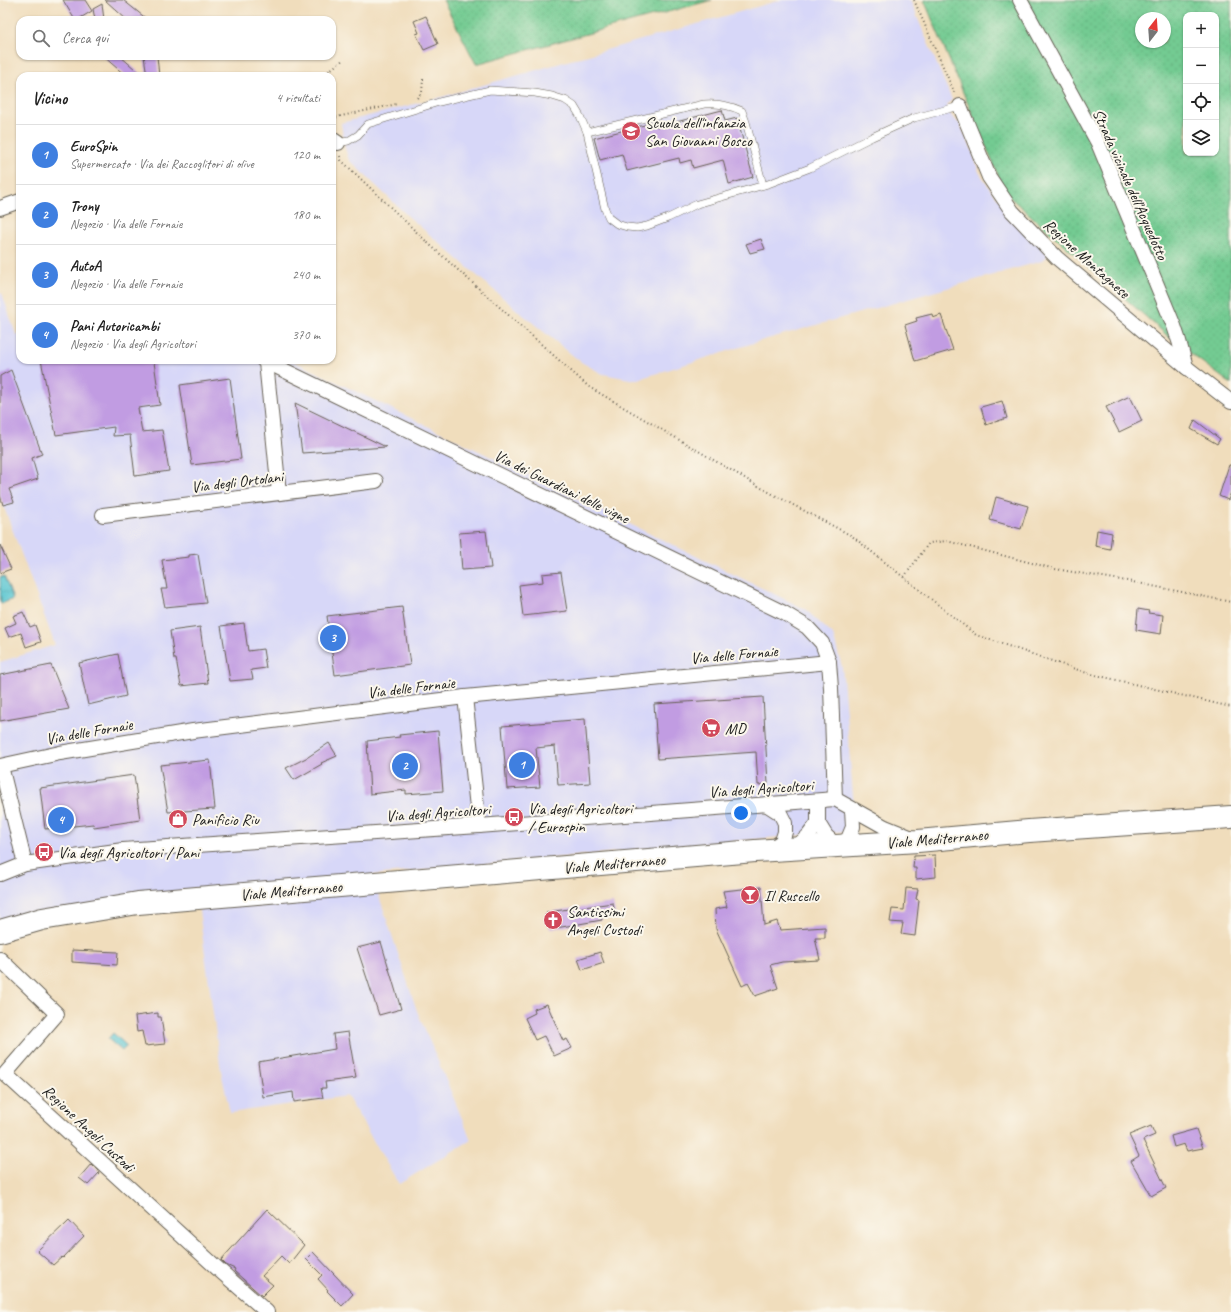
<!DOCTYPE html>
<html lang="it">
<head>
<meta charset="utf-8">
<style>
  body { margin:0; font-family:Caveat,sans-serif; background:#f2f2f2; color:#222 }
  .controls { position:absolute; right:12px; top:12px; display:grid; overflow:hidden; border-radius:8px; box-shadow:0 1px 3px #0004 }
  .controls button { width:36px; height:36px; display:grid; place-items:center; padding:0; border:0; border-bottom:1px solid #e0e0e0; background:#fff; color:#222; font:20px sans-serif }
  .compass { position:absolute; left:1135px; top:12px; width:36px; height:36px; border-radius:50%; background:#fff; box-shadow:0 1px 3px #0004; rotate:17deg }
  .you { position:absolute; left:741px; top:813px; width:14px; height:14px; margin:-10px; border:3px solid #fff; border-radius:50%; background:#1a73e8; box-shadow:0 0 0 6px #1a73e833 }
  .badge { display:grid; place-items:center; width:26px; height:26px; border-radius:50%; background:#b45309; color:#fff; font-size:13px; font-weight:700 }
  .pin { position:absolute; translate:-50% -50%; border:2px solid #fff; box-shadow:0 1px 4px #0006 }
  .list { margin:0; padding:0; list-style:none }
  h2 { display:flex; justify-content:space-between; align-items:center; height:52px; margin:0; padding:0 16px; font-size:17px }
  h2 small { font-size:13px; font-weight:400; color:#767676 }
  .list li { display:grid; grid-template-columns:26px 1fr auto; gap:12px; align-items:center; box-sizing:border-box; height:60px; padding:0 16px; border-top:1px solid #e0e0e0 }
  .list b { display:block; font-size:15px; white-space:nowrap }
  .list p { margin:0; font-size:13px; white-space:nowrap; color:#767676 }
  .list em { font-size:13px; font-style:normal; color:#767676 }
  .icon { flex:none; width:22px; height:22px; fill:none; stroke:currentColor; stroke-width:2; stroke-linecap:round; stroke-linejoin:round }
  .map { position:relative; flex:none; width:1231px; height:1312px; overflow:hidden }
  .search { position:absolute; background:#fff; box-shadow:0 1px 3px #0004; left:16px; top:16px; width:320px; height:44px; display:flex; align-items:center; gap:10px; box-sizing:border-box; padding:0 14px; border-radius:12px; color:#767676; font-size:15px }
  .panel { position:absolute; background:#fff; box-shadow:0 1px 3px #0004; left:16px; top:72px; width:320px; height:292px; border-radius:12px }
  .map>svg:first-child { display:block }
  .built { fill:#d7d7f8 }
  .grass { fill:url(#grass-dots); stroke:#487457; fill-rule:evenodd }
  .water { fill:url(#water-ripples); stroke:#3b7176 }
  .building { fill:#c19ce2 }
  .lines { fill:none; stroke-linecap:round; stroke-linejoin:round }
  .service-casing { stroke:#666054; stroke-width:8 }
  .minor-casing { stroke:#666054; stroke-width:16 }
  .primary-casing { stroke:#666054; stroke-width:24 }
  .path { stroke:#666054; stroke-width:2; stroke-dasharray:1 3; stroke-linecap:butt }
  .service { stroke:#fff; stroke-width:7 }
  .minor { stroke:#fff; stroke-width:14 }
  .primary { stroke:#fff; stroke-width:22 }
  .labels { text-anchor:middle; stroke-width:4; stroke-linejoin:round; paint-order:stroke }
  .poi-label { font-size:16px; fill:#1c1c1c; stroke:#fbf7ec; text-anchor:start }
  .street-label { font-size:16px; fill:#1c1c1c; stroke:#fbf7ec }
</style>
</head>
<body>
<div class="map">
<svg width="1231" height="1312" viewBox="0 0 1231 1312">
  <defs>
    <pattern id="grass-dots" width="8" height="8" patternUnits="userSpaceOnUse"><rect width="8" height="8" fill="#73cb92"/><path d="M2 2h.1M6 6h.1" fill="none" stroke="#63ae7d" stroke-width="1.8" stroke-linecap="round"/></pattern>
    <pattern id="water-ripples" width="26" height="14" patternUnits="userSpaceOnUse"><rect width="26" height="14" fill="#5ac6d1"/><path d="M2 4q2-2 4 0t4 0M15 11q2-2 4 0t4 0" fill="none" stroke="#4eaab3"/></pattern>
  </defs>
  <rect width="100%" height="100%" fill="#fbf7ec"/>
  <filter id="ink" filterUnits="userSpaceOnUse"><feTurbulence type="fractalNoise" baseFrequency=".025" numOctaves="2"/><feDisplacementMap in="SourceGraphic" scale="8" xChannelSelector="R" yChannelSelector="G"/><feConvolveMatrix kernelMatrix="1 2 1 2 8 2 1 2 1" color-interpolation-filters="sRGB"/></filter>
  <filter id="wash" filterUnits="userSpaceOnUse"><feTurbulence type="fractalNoise" baseFrequency=".012" numOctaves="4" result="noise"/><feDisplacementMap in="SourceGraphic" scale="16" xChannelSelector="R" yChannelSelector="G"/><feGaussianBlur stdDeviation="0.9" result="paint"/><feColorMatrix in="noise" values="0 0 0 0 0 0 0 0 0 0 0 0 0 0 0 0 0 1.4 0 .05"/><feComposite in="paint" operator="in"/></filter>
  <g filter="url(#wash)">
    <rect width="100%" height="100%" fill="#f0ddbc"/>
    <g class="built">
      <polygon points="781,0 910,0 952,100 946,105 952,117 960,124 972,150 979,172 993,193 1048,254 1042,261 760,341 635,380 603,374 581,362 517,310 408,216 349,160 345,148 341,123 438,98"/>
      <polygon points="2,293 16,335 20,334 20,360 291,360 805,609 833,635 842,667 856,830 679,846 372,875 417,1011 471,1140 399,1184 347,1096 230,1113 221,1071 196,888 0,923 0,662 55,645 0,496 0,294"/>
    </g>
    <g class="grass">
      <polygon points="443,0 712,0 476,64"/>
      <path d="M924,0H1231V384L1170,338L1006,194ZM1186,15H1216V153H1186ZM1141,18H1165V42H1141Z"/>
    </g>
    <g class="water">
      <polygon points="4,576 13,599 1,604 0,577"/>
      <polygon points="113,1033 127,1046 122,1051 108,1039"/>
    </g>
    <g id="blocks">
      <g class="building">
        <polygon points="63,0 85,0 92,11 77,20 75,20"/>
        <polygon points="105,0 123,0 148,20 127,20"/>
        <polygon points="102,4 104,20 95,20 93,9"/>
        <polygon points="426,16 438,44 424,50 416,34 419,33 414,21"/>
        <polygon points="103,56 120,56 143,76 126,76"/>
        <polygon points="144,56 157,56 159,76 147,76"/>
        <polygon points="722,110 725,121 737,118 753,177 729,184 723,160 693,168 691,160 680,163 679,158 627,171 622,154 600,160 594,138 656,122 657,127"/>
        <polygon points="761,239 765,249 750,253 746,244"/>
        <polygon points="932,314 933,318 941,315 953,350 915,361 905,325 917,321 916,318"/>
        <polygon points="41,360 129,360 154,362 160,405 138,408 142,432 162,430 169,471 135,476 130,435 113,436 114,427 56,435"/>
        <polygon points="11,370 42,454 32,458 38,479 9,489 14,502 3,505 0,495 0,376"/>
        <polygon points="230,378 241,459 192,465 180,385"/>
        <polygon points="1130,396 1142,421 1119,432 1106,407"/>
        <polygon points="1002,401 1007,418 986,425 981,407"/>
        <polygon points="295,403 386,447 302,453"/>
        <polygon points="1195,420 1220,439 1217,444 1191,429"/>
        <polygon points="1229,465 1231,465 1231,492 1228,500 1219,496"/>
        <polygon points="996,497 1028,506 1021,529 990,520"/>
        <polygon points="1097,530 1112,533 1110,549 1095,546"/>
        <polygon points="486,531 491,568 462,570 459,533"/>
        <polygon points="0,545 11,569 0,573"/>
        <polygon points="198,554 206,603 165,607 161,589 167,589 162,560 189,557 189,555"/>
        <polygon points="561,572 567,611 523,616 519,585 543,582 542,574"/>
        <polygon points="402,607 410,665 335,675 327,616"/>
        <polygon points="1138,609 1149,611 1148,613 1163,615 1161,634 1136,630"/>
        <polygon points="23,612 30,627 35,625 41,642 26,647 21,633 9,637 5,628 16,623 13,616"/>
        <polygon points="244,623 248,651 263,649 266,668 251,670 253,679 230,681 221,626"/>
        <polygon points="200,627 208,683 181,686 176,659 174,659 170,631"/>
        <polygon points="118,654 126,696 88,705 79,663"/>
        <polygon points="51,665 69,709 0,721 0,675"/>
        <polygon points="763,697 768,784 758,785 756,752 658,759 654,704"/>
        <polygon points="585,719 590,783 558,785 555,746 536,748 540,787 507,789 502,726"/>
        <polygon points="438,731 443,791 406,794 406,790 370,794 367,741 400,737 399,735"/>
        <polygon points="329,743 337,756 321,763 322,764 294,780 286,768 308,757"/>
        <polygon points="210,760 215,809 168,812 160,765"/>
        <polygon points="134,775 140,820 94,827 93,824 45,829 40,788"/>
        <polygon points="935,855 936,877 916,879 916,868 913,868 914,856"/>
        <polygon points="761,887 764,925 777,921 780,930 825,927 825,938 815,938 820,960 782,962 770,965 778,988 755,996 748,983 742,986 716,929 715,909 727,907 723,891"/>
        <polygon points="906,888 918,889 916,899 919,900 915,936 901,934 903,923 890,922 892,909 904,910"/>
        <polygon points="613,903 615,914 601,915 602,920 550,929 547,912"/>
        <polygon points="381,942 401,1009 379,1015 357,948"/>
        <polygon points="72,950 118,952 117,965 72,962"/>
        <polygon points="600,952 604,963 582,970 578,959"/>
        <polygon points="547,1004 563,1041 567,1039 572,1048 554,1056 544,1036 535,1040 525,1018 535,1013 534,1009"/>
        <polygon points="158,1013 158,1017 161,1017 165,1044 145,1046 142,1031 137,1032 135,1016"/>
        <polygon points="348,1032 356,1078 325,1082 326,1088 321,1088 323,1098 294,1102 293,1092 263,1097 258,1062 335,1049 333,1034"/>
        <polygon points="1151,1126 1155,1135 1143,1140 1166,1188 1151,1196 1131,1161 1139,1156 1129,1135"/>
        <polygon points="1196,1129 1203,1148 1187,1151 1184,1144 1174,1147 1171,1136"/>
        <polygon points="91,1164 98,1171 99,1173 88,1185 79,1178"/>
        <polygon points="267,1209 304,1245 289,1264 281,1256 262,1276 273,1285 262,1296 234,1271 235,1269 226,1265 221,1260"/>
        <polygon points="69,1220 84,1236 63,1258 62,1257 53,1265 37,1251"/>
        <polygon points="313,1252 353,1294 342,1306 327,1291 328,1290 318,1279 322,1275 306,1259"/>
      </g>
    </g>
  </g>
  <g filter="url(#ink)">
    <use href="#blocks" fill-opacity="0" stroke="#666054" stroke-width="1"/>
    <g class="lines">
      <defs>
        <g id="service">
          <path d="M587,132L704,104C718,103 729,105 742,111L746,122L763,185"/>
          <polyline points="338,143 348,141 358,135 368,124 439,102 490,90 535,93 552,96 565,100 574,106 580,116 587,132 605,209 609,218 617,224 627,227 637,228 647,226 668,218 697,204 768,184 810,168 872,137 914,118 960,106"/>
        </g>
        <g id="minor">
          <polyline points="1020,0 1098,143 1174,326 1179,341 1186,367"/>
          <polyline points="960,106 989,177 1012,211 1057,258 1186,367 1231,402"/>
          <polyline points="332,139 338,143"/>
          <polyline points="0,208 20,201"/>
          <polyline points="263,360 784,613 807,627 822,643 829,662 831,688 835,799"/>
          <polyline points="266,362 279,493"/>
          <polyline points="103,515 376,481"/>
          <polyline points="465,697 479,826"/>
          <polyline points="0,766 60,753 193,731 465,697 829,662"/>
          <polyline points="1,766 25,864"/>
          <polyline points="818,801 818,823 826,836 837,846 848,839 853,827 852,809"/>
          <polyline points="766,804 780,813 785,823 785,832 782,841 770,850"/>
          <polyline points="794,849 808,836 818,823"/>
          <polyline points="0,874 25,864 123,850 479,826 835,799 885,827 912,838"/>
          <polyline points="0,959 57,1014 5,1074 217,1268 267,1312"/>
        </g>
        <polyline id="primary" points="0,931 42,919 138,903 755,851 918,841 1029,831 1231,817"/>
      </defs>
      <use href="#service" class="service-casing"/>
      <use href="#minor" class="minor-casing"/>
      <use href="#primary" class="primary-casing"/>
      <g class="path">
        <polyline points="914,0 955,94"/>
        <polyline points="322,76 343,60"/>
        <polyline points="417,98 422,92 423,79"/>
        <polyline points="332,118 397,104"/>
        <polyline points="340,156 341,160 429,244 589,387 765,490 852,536 976,635 1087,673 1231,707"/>
        <polyline points="904,577 929,543 947,541 1055,569 1133,582 1231,602"/>
      </g>
      <use href="#service" class="service"/>
      <use href="#minor" class="minor"/>
      <use href="#primary" class="primary"/>
    </g>
  </g>
  <defs>
    <symbol id="school-disc" viewBox="-11 -11 22 22"><circle r="9.5" fill="#d1495b" stroke="#fbf7ec"/><path d="M0-5L7-2L0 1L-7-2ZM-4 1L0 2.5L4 1V4Q0 6-4 4Z" fill="#fff"/></symbol>
    <symbol id="supermarket-disc" viewBox="-11 -11 22 22"><circle r="9.5" fill="#d1495b" stroke="#fbf7ec"/><path d="M-6-5.5h2.5l.6 2H6L4.5 2H-2.5L-4.4-4H-6ZM-1.5 3.2a1.3 1.3 0 1 0 .1 0ZM3 3.2a1.3 1.3 0 1 0 .1 0Z" fill="#fff"/></symbol>
    <symbol id="bus-disc" viewBox="-11 -11 22 22"><circle r="9.5" fill="#d1495b" stroke="#fbf7ec"/><path d="M-5-6H5V4H4V6H2V4H-2V6H-4V4H-5ZM-3.5-4V0h7V-4ZM-3.5 1.2v1.5H-2V1.2ZM2 1.2v1.5H3.5V1.2Z" fill="#fff"/></symbol>
    <symbol id="shop-disc" viewBox="-11 -11 22 22"><circle r="9.5" fill="#d1495b" stroke="#fbf7ec"/><path d="M-5-2.5h2.3a2.7 3.5 0 0 1 5.4 0H5L5.5 6h-11ZM-1.5-2.5h3a1.5 2.3 0 0 0-3 0Z" fill="#fff"/></symbol>
    <symbol id="bar-disc" viewBox="-11 -11 22 22"><circle r="9.5" fill="#d1495b" stroke="#fbf7ec"/><path d="M-6-5H6L.8 .8V4.5H3.5V6h-7V4.5H-.8V.8Z" fill="#fff"/></symbol>
    <symbol id="church-disc" viewBox="-11 -11 22 22"><circle r="9.5" fill="#d1495b" stroke="#fbf7ec"/><path d="M-1.2-6h2.4v3.5h3.3v2.4h-3.3V6h-2.4V-.1h-3.3v-2.4h3.3Z" fill="#fff"/></symbol>
  </defs>
  <g fill-rule="evenodd">
    <use href="#school-disc" x="620" y="120" width="22" height="22"/>
    <use href="#supermarket-disc" x="700" y="717" width="22" height="22"/>
    <use href="#bus-disc" x="503" y="806" width="22" height="22"/>
    <use href="#shop-disc" x="167" y="808" width="22" height="22"/>
    <use href="#bus-disc" x="33" y="841" width="22" height="22"/>
    <use href="#bar-disc" x="739" y="884" width="22" height="22"/>
    <use href="#church-disc" x="542" y="909" width="22" height="22"/>
  </g>
  <g class="labels">
    <g class="poi-label">
      <text x="645" y="128">Scuola dell'infanzia<tspan x="645" dy="18">San Giovanni Bosco</tspan></text>
      <text x="725" y="734">MD</text>
      <text x="528" y="814">Via degli Agricoltori<tspan x="528" dy="18">/ Eurospin</tspan></text>
      <text x="192" y="825">Panificio Riu</text>
      <text x="58" y="858">Via degli Agricoltori / Pani</text>
      <text x="764" y="901">Il Ruscello</text>
      <text x="567" y="917">Santissimi<tspan x="567" dy="18">Angeli Custodi</tspan></text>
    </g>
    <g class="street-label">
      <text transform="translate(1131 184) rotate(66)" y="6">Strada vicinale dell'Acquedotto</text>
      <text transform="translate(1087 258) rotate(42)" y="6">Regione Montagnese</text>
      <text transform="translate(237 481) rotate(-7)" y="6">Via degli Ortolani</text>
      <text transform="translate(562 486) rotate(26)" y="6">Via dei Guardiani delle vigne</text>
      <text transform="translate(734 654) rotate(-5)" y="6">Via delle Fornaie</text>
      <text transform="translate(411 687) rotate(-7)" y="6">Via delle Fornaie</text>
      <text transform="translate(89 731) rotate(-10)" y="6">Via delle Fornaie</text>
      <text transform="translate(761 788) rotate(-4)" y="6">Via degli Agricoltori</text>
      <text transform="translate(438 812) rotate(-4)" y="6">Via degli Agricoltori</text>
      <text transform="translate(937 838) rotate(-5)" y="6">Viale Mediterraneo</text>
      <text transform="translate(614 863) rotate(-5)" y="6">Viale Mediterraneo</text>
      <text transform="translate(291 890) rotate(-5)" y="6">Viale Mediterraneo</text>
      <text transform="translate(89 1128) rotate(43)" y="6">Regione Angeli Custodi</text>
    </g>
  </g>
</svg>
<div class="controls">
<button>+</button>
<button>−</button>
<button><svg class="icon" aria-label="locate" viewBox="0 0 24 24"><circle cx="12" cy="12" r="6"/><path d="M12 2v4M12 18v4M2 12h4M18 12h4"/></svg></button>
<button><svg class="icon" aria-label="layers" viewBox="0 0 24 24"><path d="M12 4l9 5-9 5-9-5zM3 14l9 5 9-5"/></svg></button>
</div>
<svg class="compass" viewBox="-18 -18 36 36"><path d="M0-13l5 13h-10z" fill="#e53935"/><path d="M0 13l5-13h-10z" fill="#767676"/></svg>
<div class="you"></div>
<div class="pin badge" style="left:522px;top:765px;background:#3f7fe0">1</div>
<div class="pin badge" style="left:405px;top:766px;background:#3f7fe0">2</div>
<div class="pin badge" style="left:333px;top:638px;background:#3f7fe0">3</div>
<div class="pin badge" style="left:61px;top:820px;background:#3f7fe0">4</div>
<div class="search"><svg class="icon" aria-label="search" viewBox="0 0 24 24"><circle cx="10" cy="10" r="6"/><path d="M15 15l6 6"/></svg>Cerca qui</div>
<section class="panel">
<h2>Vicino<small>4 risultati</small></h2>
<ul class="list">
<li><span class="badge" style="background:#3f7fe0">1</span><div><b>EuroSpin</b><p>Supermercato · Via dei Raccoglitori di olive</p></div><em>120 m</em></li>
<li><span class="badge" style="background:#3f7fe0">2</span><div><b>Trony</b><p>Negozio · Via delle Fornaie</p></div><em>180 m</em></li>
<li><span class="badge" style="background:#3f7fe0">3</span><div><b>AutoA</b><p>Negozio · Via delle Fornaie</p></div><em>240 m</em></li>
<li><span class="badge" style="background:#3f7fe0">4</span><div><b>Pani Autoricambi</b><p>Negozio · Via degli Agricoltori</p></div><em>370 m</em></li>
</ul>
</section>
</div>
</body>
</html>
